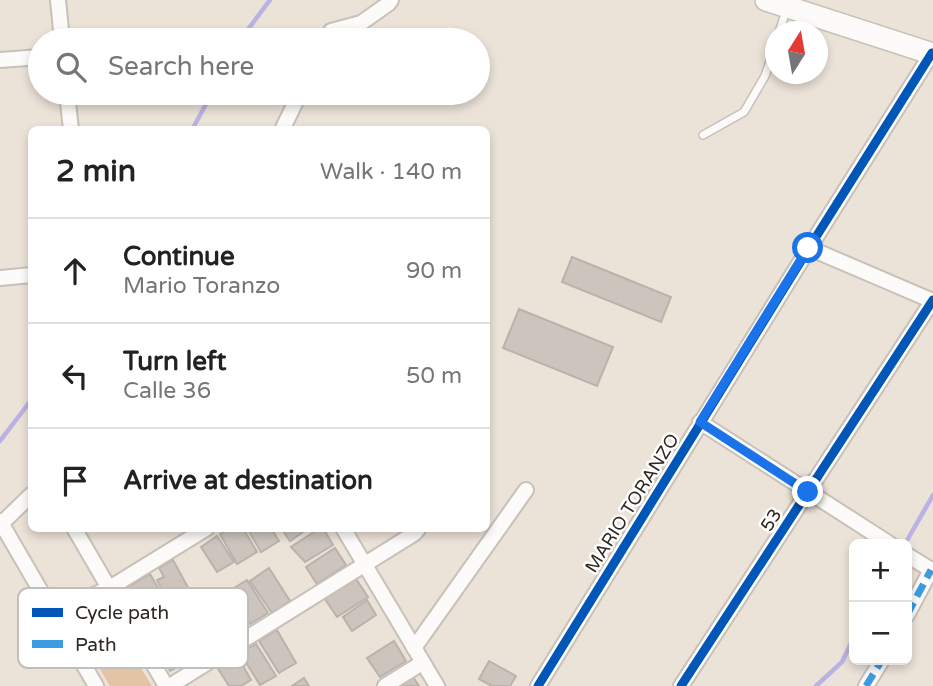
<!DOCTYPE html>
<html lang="en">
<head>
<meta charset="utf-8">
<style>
  body { margin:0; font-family:"Varela Round",sans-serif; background:#f2f2f2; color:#222 }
  .controls { position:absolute; right:21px; bottom:21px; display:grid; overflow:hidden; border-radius:10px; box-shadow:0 4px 10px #0003 }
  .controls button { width:63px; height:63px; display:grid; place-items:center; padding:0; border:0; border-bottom:2px solid #e0e0e0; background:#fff; color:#222; font:35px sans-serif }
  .compass { position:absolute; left:765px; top:21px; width:63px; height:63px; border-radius:50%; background:#fff; box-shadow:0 4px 10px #0003; rotate:11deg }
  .stop { position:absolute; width:21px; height:21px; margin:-16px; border:5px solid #1a73e8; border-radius:50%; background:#fff }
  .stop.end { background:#1a73e8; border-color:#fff; box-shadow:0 2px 7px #0008 }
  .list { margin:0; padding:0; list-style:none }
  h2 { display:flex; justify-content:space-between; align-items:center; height:91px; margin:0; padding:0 28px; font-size:30px }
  h2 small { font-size:23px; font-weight:400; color:#767676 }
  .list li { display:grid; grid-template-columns:46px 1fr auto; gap:21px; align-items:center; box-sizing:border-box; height:105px; padding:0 28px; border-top:2px solid #e0e0e0 }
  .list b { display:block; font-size:26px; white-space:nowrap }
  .list p { margin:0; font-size:23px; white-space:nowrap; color:#767676 }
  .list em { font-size:23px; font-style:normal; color:#767676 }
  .icon { flex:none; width:38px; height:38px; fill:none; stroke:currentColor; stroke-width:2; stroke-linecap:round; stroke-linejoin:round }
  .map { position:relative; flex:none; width:933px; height:686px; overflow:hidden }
  .search { position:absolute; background:#fff; box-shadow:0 4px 10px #0003; left:28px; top:28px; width:462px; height:77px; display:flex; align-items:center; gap:18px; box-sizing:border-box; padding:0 24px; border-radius:38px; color:#767676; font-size:26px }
  .panel { position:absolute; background:#fff; box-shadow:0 4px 10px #0003; left:28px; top:126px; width:462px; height:406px; border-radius:10px }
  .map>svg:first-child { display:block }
  .green { fill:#e3c5a6 }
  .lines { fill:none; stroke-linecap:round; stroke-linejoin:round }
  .stream { stroke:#bbb2e4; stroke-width:4.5 }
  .building { fill:#ccc4bd; stroke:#bab3ab; stroke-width:2 }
  .lane-casing { stroke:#c8c0b9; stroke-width:10 }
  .street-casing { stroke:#c8c0b9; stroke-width:18 }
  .secondary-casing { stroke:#c8c0b9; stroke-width:24 }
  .lane { stroke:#fcfbf9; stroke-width:7 }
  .street { stroke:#fcfbf9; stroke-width:14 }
  .secondary { stroke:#fcfbf9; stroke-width:21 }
  .quiet { stroke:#3d9ce0; stroke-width:7; stroke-dasharray:14 7; stroke-linecap:butt }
  .cycleway-casing { stroke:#fff; stroke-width:13 }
  .cycleway { stroke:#0057b8; stroke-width:9 }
  .route { stroke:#1a73e8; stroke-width:9 }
  .labels { text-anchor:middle; stroke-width:5; stroke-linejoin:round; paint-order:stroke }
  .street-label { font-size:18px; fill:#2e2821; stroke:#fff }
  .key { fill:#fff; stroke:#c0bebc; stroke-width:2 }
  .key-label { font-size:19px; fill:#2e2821 }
</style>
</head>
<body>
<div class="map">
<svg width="933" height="686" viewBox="0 0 933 686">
  <rect width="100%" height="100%" fill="#ebe2d8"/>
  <polygon class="green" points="101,604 152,686 110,686 69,617"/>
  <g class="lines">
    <g class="stream">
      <polyline points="240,40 270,0"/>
      <polyline points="192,130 212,93"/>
      <polyline points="0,441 32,399"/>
      <polyline points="905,544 933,495"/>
      <polyline points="816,686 842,662 854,637"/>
    </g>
  </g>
  <g class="building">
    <polygon points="572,257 671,297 661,322 562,282"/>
    <polygon points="519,309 613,347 597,386 503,348"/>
    <polygon points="230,528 243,528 257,552 237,564 220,534"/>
    <polygon points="247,528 271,528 279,541 261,552"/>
    <polygon points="281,528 309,528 290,541"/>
    <polygon points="320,528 323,528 333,545 305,562 291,547"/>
    <polygon points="217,536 234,562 217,572 201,547"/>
    <polygon points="335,548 346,565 317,584 306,567"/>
    <polygon points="173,560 191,593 169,604 157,580 164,577 159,568"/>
    <polygon points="269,568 290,601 272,613 250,581"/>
    <polygon points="150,574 161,593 133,610 121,591"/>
    <polygon points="356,579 368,597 337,617 325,599"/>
    <polygon points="247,580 268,613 250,624 229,591"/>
    <polygon points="367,600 376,615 352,631 343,617"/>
    <polygon points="277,630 296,663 279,673 259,641"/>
    <polygon points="190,637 200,656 170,671 160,652"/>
    <polygon points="394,641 406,661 380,677 367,658"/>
    <polygon points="256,644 276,676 260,685 240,653"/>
    <polygon points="237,655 251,680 241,686 229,686 217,667"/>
    <polygon points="489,661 516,676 510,686 492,686 479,679"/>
    <polygon points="413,677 419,686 400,686"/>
    <polygon points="304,678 309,686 292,686"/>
  </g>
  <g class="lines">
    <defs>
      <g id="lane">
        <polyline points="779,32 786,11"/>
        <polyline points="703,135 744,112 765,76 776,44"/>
      </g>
      <g id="street">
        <polyline points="58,0 62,40"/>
        <polyline points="327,40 331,31 361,23 388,4 391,0"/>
        <polyline points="0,60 40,57"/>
        <polyline points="67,93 71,130"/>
        <polyline points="282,130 300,93"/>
        <polyline points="809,248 933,301"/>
        <polyline points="0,278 32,275"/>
        <polyline points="700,422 890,544"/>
        <polyline points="0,521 96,686"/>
        <polyline points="0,525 32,494"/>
        <polyline points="74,528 166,686"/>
        <polyline points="343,528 437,686"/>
        <polyline points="907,555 933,571"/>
        <polyline points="52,612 108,589 207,528"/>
        <polyline points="907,615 931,570"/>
        <polyline points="414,648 526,490"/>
        <polyline points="170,686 415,533 419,528"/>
        <polyline points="385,686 422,663"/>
        <polyline points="538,686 809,248 932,53"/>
        <polyline points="681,686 933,300"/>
        <polyline points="866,686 882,660"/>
      </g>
      <polyline id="secondary" points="766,0 933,54"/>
    </defs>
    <use href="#lane" class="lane-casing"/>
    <use href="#street" class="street-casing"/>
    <use href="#secondary" class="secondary-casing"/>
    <use href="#lane" class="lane"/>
    <use href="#street" class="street"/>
    <use href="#secondary" class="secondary"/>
    <g class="quiet">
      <polyline points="907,615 931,570"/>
      <polyline points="866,686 882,660"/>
    </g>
    <defs>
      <g id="cycleway">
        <polyline points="538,686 809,248 932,53"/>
        <polyline points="681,686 933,300"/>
      </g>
    </defs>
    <use href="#cycleway" class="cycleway-casing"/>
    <use href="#cycleway" class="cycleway"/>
  </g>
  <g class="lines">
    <polyline class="route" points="808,492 700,422 808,248"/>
  </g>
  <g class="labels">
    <g class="street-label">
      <text transform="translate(632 503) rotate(-58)" y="6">MARIO TORANZO</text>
      <text transform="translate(771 520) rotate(-57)" y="6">53</text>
    </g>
  </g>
  <rect x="18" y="588" width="230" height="80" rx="10" class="key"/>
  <rect x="32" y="608" width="31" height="9" fill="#0057b8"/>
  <rect x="32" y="640" width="31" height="8" fill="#3d9ce0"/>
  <g class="key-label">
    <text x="75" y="619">Cycle path</text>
    <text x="75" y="651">Path</text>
  </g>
</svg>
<div class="controls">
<button>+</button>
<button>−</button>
</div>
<svg class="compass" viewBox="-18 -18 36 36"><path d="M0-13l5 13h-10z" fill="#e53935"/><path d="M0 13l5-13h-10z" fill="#767676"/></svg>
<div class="stop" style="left:808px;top:248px"></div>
<div class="stop end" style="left:808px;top:492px"></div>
<div class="search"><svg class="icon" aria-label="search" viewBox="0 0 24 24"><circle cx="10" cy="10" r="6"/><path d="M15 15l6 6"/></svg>Search here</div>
<section class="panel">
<h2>2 min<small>Walk · 140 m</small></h2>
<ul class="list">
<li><svg class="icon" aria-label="ahead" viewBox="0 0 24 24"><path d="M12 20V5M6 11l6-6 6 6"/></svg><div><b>Continue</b><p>Mario Toranzo</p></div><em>90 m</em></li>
<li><svg class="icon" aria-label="left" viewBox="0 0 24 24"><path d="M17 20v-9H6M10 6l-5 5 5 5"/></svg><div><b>Turn left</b><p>Calle 36</p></div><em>50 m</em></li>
<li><svg class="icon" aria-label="arrive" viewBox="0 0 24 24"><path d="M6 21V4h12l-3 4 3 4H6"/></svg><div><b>Arrive at destination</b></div></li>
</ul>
</section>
</div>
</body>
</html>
